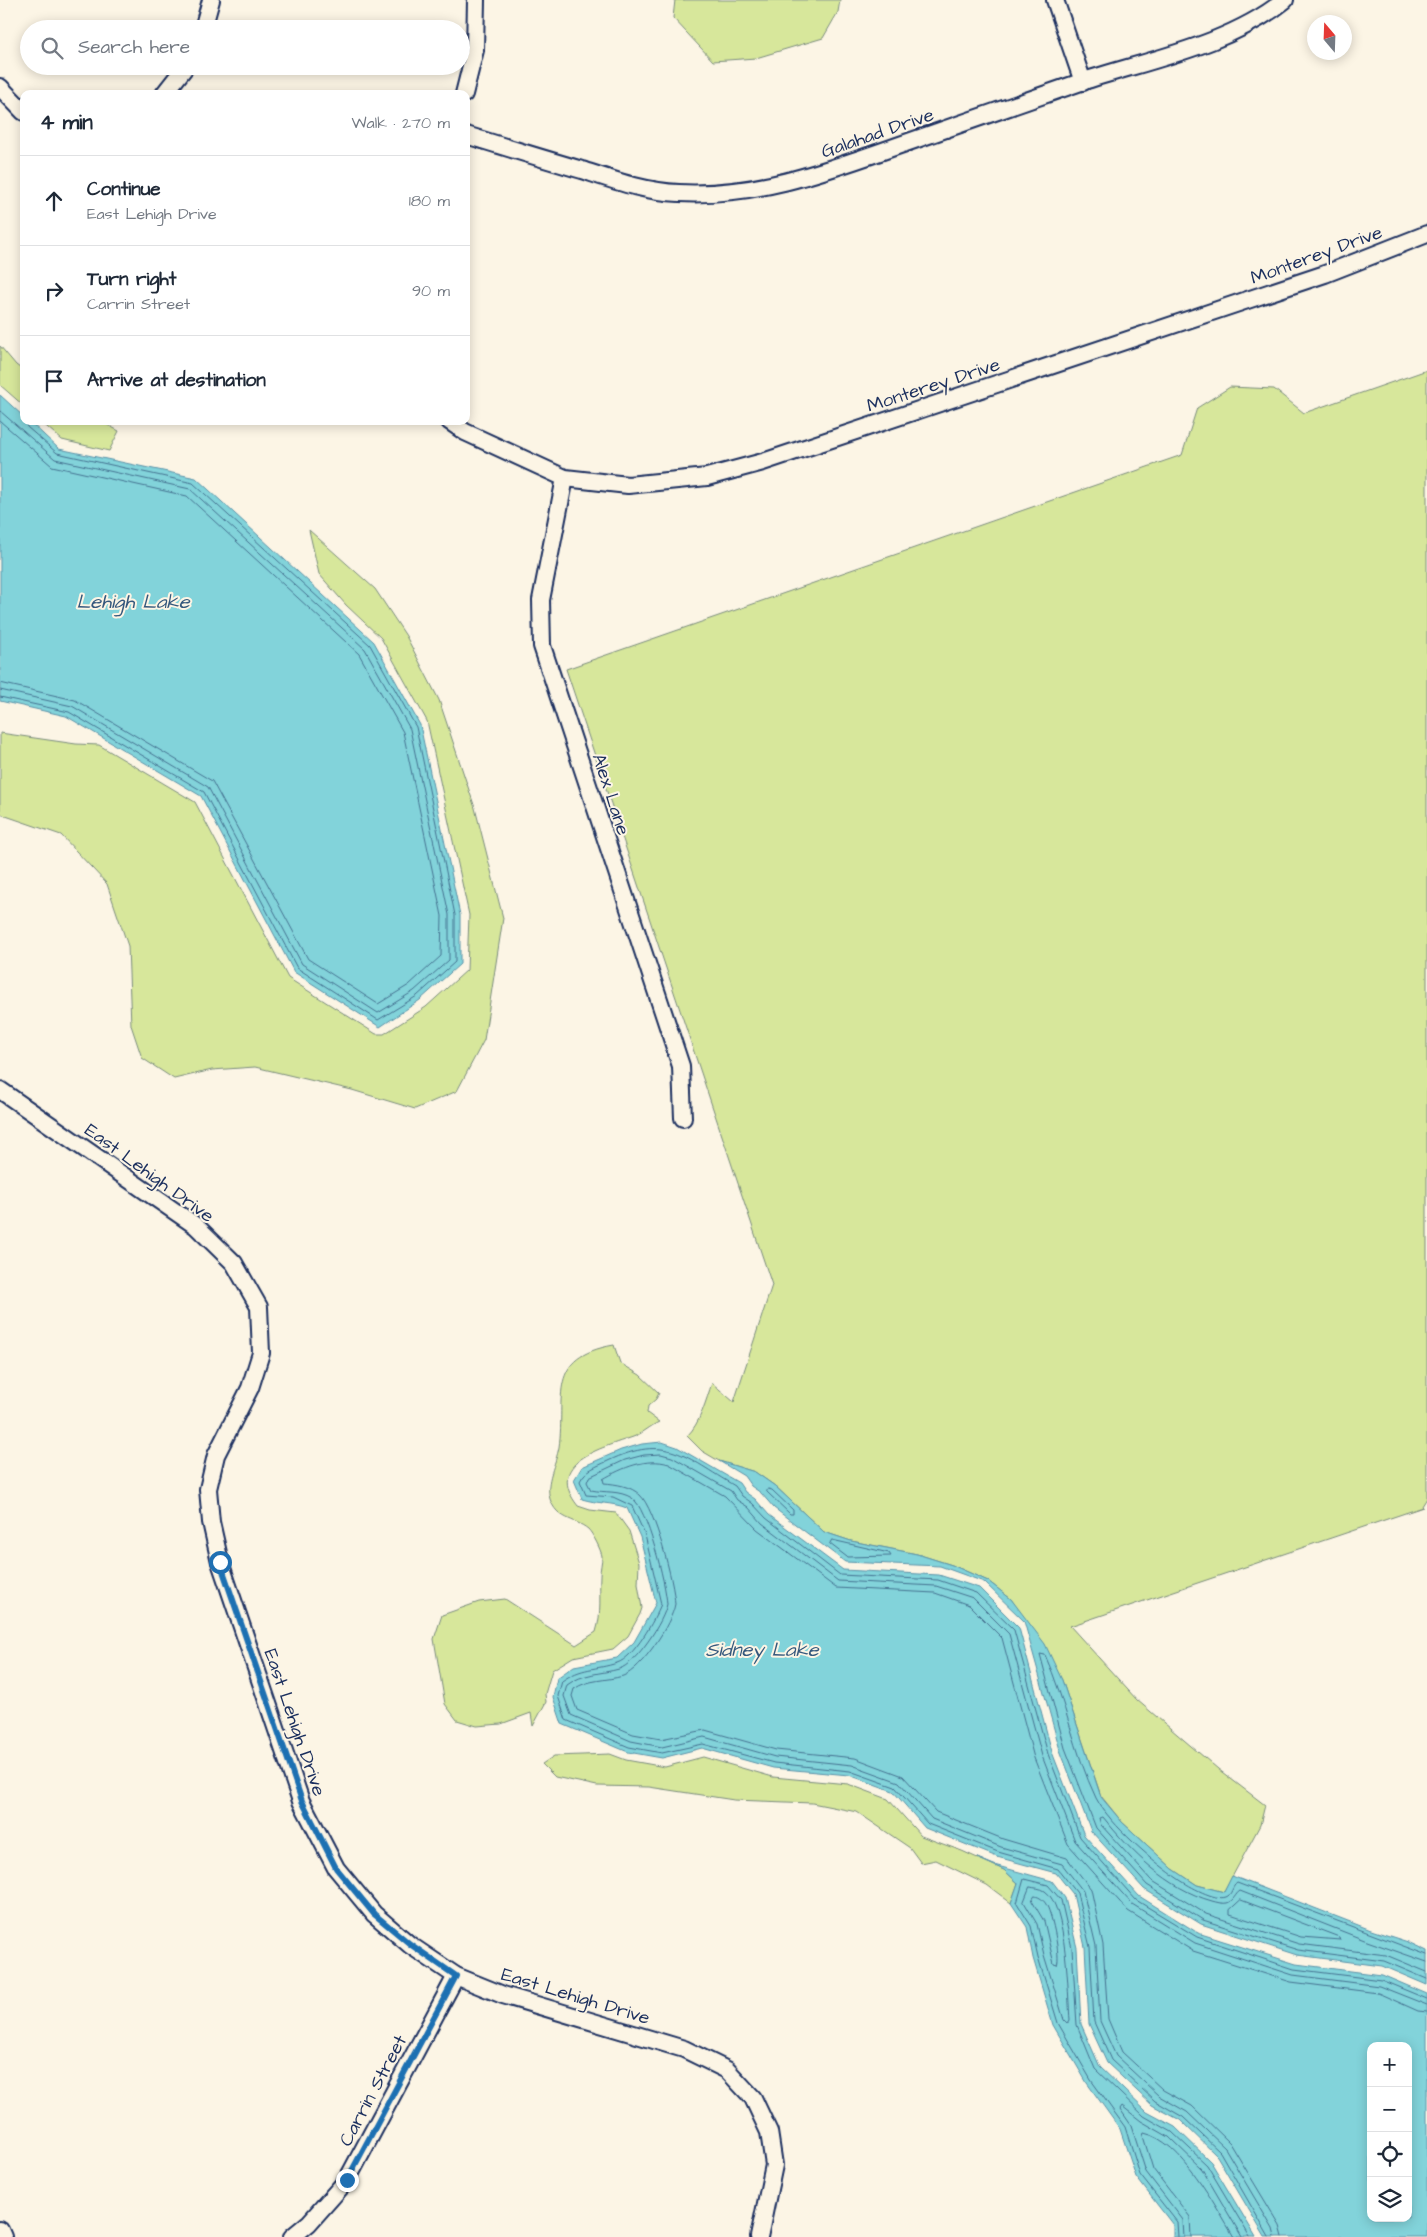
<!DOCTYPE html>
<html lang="en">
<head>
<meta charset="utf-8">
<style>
  body { margin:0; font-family:"Architects Daughter",sans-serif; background:#f6f6f7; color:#1f2937 }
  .controls { position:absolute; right:15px; bottom:15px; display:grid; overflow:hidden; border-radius:10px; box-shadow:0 2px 12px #0003 }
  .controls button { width:45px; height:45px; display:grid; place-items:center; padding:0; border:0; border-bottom:1px solid #e0e1e3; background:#fff; color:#1f2937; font:25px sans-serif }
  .compass { position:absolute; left:1307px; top:15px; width:45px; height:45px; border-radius:50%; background:#fff; box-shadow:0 2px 12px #0003; rotate:341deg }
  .stop { position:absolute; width:15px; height:15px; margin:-11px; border:4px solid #1f6fb2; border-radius:50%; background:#fff }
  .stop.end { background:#1f6fb2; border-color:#fff; box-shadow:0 1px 5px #0008 }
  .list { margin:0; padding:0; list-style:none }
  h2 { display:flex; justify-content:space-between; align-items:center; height:65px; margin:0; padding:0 20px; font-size:21px }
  h2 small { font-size:16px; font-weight:400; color:#747a83 }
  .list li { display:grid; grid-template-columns:32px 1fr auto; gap:15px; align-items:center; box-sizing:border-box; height:90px; padding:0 20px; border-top:1px solid #e0e1e3 }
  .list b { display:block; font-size:19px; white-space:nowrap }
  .list p { margin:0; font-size:16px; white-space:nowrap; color:#747a83 }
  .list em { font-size:16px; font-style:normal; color:#747a83 }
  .icon { flex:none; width:28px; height:28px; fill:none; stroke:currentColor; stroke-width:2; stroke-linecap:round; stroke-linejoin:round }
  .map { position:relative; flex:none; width:1427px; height:2237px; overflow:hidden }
  .search { position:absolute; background:#fff; box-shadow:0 2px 12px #0003; left:20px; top:20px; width:450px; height:55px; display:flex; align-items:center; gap:12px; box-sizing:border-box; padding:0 18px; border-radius:28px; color:#747a83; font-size:19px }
  .panel { position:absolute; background:#fff; box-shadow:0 2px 12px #0003; left:20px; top:90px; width:450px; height:335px; border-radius:10px }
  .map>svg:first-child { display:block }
  .green { fill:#d7e79b; stroke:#798b7c }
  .water { fill:#82d3da; stroke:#5991a8; fill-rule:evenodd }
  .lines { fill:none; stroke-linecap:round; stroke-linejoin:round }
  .shore { stroke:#447190; stroke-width:1 }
  .street-casing { stroke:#1b2f5e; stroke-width:20 }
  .street { stroke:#fcf5e5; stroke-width:16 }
  .route { stroke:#1f6fb2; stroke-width:6 }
  .labels { text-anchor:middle; stroke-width:4; stroke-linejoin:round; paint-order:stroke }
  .street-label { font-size:19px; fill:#1b2f5e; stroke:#fcf5e5 }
  .water-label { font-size:20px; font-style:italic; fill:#35587d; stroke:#fcf5e5 }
</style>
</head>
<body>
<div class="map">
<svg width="1427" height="2237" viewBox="0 0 1427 2237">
  <rect width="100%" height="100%" fill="#fcf5e5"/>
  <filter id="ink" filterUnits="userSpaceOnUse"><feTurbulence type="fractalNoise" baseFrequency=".02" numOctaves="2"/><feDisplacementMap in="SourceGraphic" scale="10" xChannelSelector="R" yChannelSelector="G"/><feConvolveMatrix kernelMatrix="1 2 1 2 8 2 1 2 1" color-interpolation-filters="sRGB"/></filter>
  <g filter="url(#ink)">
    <g class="green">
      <polygon points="675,0 840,0 838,12 823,38 756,58 713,61 673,18"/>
      <polygon points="0,346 16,365 24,371 24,406 0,385"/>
      <path d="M1427,370V1498L1422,1506L1423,1507L1070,1626L1137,1700L1218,1769L1265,1805L1260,1825L1224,1892L1197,1885L1173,1869L1122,1822L1101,1796L1062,1680L1011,1599L988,1581L952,1565L917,1554L851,1541L824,1532L775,1486L755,1472L719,1461L702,1451L687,1436C700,1424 706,1400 712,1383L734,1402L772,1285L566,669L1182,455L1197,408L1230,387L1274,389L1304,413Z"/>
      <polygon points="40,421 100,421 119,431 109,451 62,440"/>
      <polygon points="309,530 375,589 406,636 439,700 475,808 503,918 484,1040 457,1091 415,1109 352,1090 255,1067 212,1070 174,1079 142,1058 131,1025 128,946 107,884 61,835 0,814 0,733 76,744 99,745 195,802 288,978 376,1034 384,1034 426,1007 467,970 469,915 427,721 381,638 346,605 319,574"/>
      <path d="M614,1345L620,1363L640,1375L659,1393L656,1399L648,1406L647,1413L659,1422C650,1426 642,1434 633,1437C602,1448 543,1462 578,1506L590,1510L616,1513L629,1531L639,1563L638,1584L642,1608L640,1614L628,1636L613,1649L573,1657L552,1670L545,1694L546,1702L533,1726L531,1713L501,1724L477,1726L457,1720L445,1704L434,1639L442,1615L479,1602L505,1599L576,1645L596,1632C602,1613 599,1595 600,1575C600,1569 602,1562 602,1556C601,1550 593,1534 588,1529C574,1518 557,1520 550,1499C545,1482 556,1464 559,1447C566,1397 545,1357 614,1345Z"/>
      <polygon points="610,1754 626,1760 665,1767 703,1757 773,1777 848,1784 888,1799 921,1836 962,1851 1004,1870 1018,1883 1011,1903 987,1885 936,1860 921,1863 910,1848 857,1812 812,1803 734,1800 649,1787 597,1786 555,1777 542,1764 554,1756"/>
    </g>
    <g class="water">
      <polygon points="0,395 24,417 24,421 29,421 59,449 196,478 374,642 420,725 460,915 460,964 420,1000 380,1027 294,972 201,796 66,716 0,701"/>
      <path d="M662,1442L677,1447L739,1483L745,1492L755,1499L769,1515L843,1570L939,1575L979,1588L1019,1628L1052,1752L1084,1835L1139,1896L1198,1933L1296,1964L1382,1975L1427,1994V2237H1265L1217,2156L1180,2120L1152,2105L1107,2063L1089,2024L1085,1947L1073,1894L1056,1873L997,1857L925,1828L893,1791L849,1775L773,1768L702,1748L662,1758L628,1752L562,1724L553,1697L557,1678L574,1666L617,1658L634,1642L656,1603L640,1537L627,1508C611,1502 598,1504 582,1499L574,1480L582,1467L621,1450L642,1444ZM1371,2046H1408V2218H1371Z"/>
      <polygon points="719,1461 755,1472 775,1486 824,1532 851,1541 917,1554 952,1565 988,1581 1011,1599 1045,1644 1062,1680 1101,1797 1122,1822 1173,1869 1197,1885 1224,1892 1232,1876 1371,1930 1408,1942 1427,1951 1427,1985 1382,1966 1297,1955 1201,1924 1144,1889 1091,1831 1060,1750 1024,1621 984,1582 940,1566 845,1562 774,1508 761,1493 751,1486 744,1476"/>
      <polygon points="977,1858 994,1865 1052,1881 1065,1898 1077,1948 1081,2024 1100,2067 1147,2112 1175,2127 1211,2162 1256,2237 1173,2237 1173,2225 1136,2177 1120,2129 1087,2083 1053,2025 1033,1958 1027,1927 1011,1903 1018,1883 1004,1870"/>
    </g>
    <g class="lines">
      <g class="shore">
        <polyline points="0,411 55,459 190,489 365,649 410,729 449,915 449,960 414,991 378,1013 302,964 208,787 72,706 0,690"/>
        <polyline points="0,421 52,466 187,496 359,654 403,732 442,916 441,956 409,985 378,1004 308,959 212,781 75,700 0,683"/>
        <polyline points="0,697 69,712 204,792 297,968 378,1020 417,996 455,962 455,915 416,727 370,645 193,483 57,453 27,427 25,421"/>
        <polygon points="768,1489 772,1490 793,1510 793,1514 790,1514 767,1492"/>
        <polygon points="832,1540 889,1553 891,1556 847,1557 830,1544"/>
        <path d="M1030,1887C1034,1888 1041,1888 1045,1891C1067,1905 1068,1995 1070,2021L1068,2024L1064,2020L1044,1955L1037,1924L1024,1902Z"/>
        <path d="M1035,1896C1040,1897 1044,1900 1047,1906C1052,1915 1061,1957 1057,1965L1054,1964L1044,1921L1032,1901Z"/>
        <polygon points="1241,1900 1339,1937 1340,1940 1301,1937 1230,1914 1230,1910"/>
        <path d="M1427,1955L1237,1883C1232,1886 1232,1895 1226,1897C1215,1901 1189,1886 1180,1880C1155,1863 1110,1825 1096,1798C1074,1752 1066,1701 1045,1655L1040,1654L1065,1748L1096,1828L1147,1885L1203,1920L1298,1950L1384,1961L1427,1979"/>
        <path d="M1427,1962L1367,1941L1240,1891C1235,1894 1234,1901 1227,1903C1222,1904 1216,1902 1212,1901C1168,1889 1131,1852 1103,1817L1099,1818L1101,1825L1151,1880L1206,1914L1299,1944L1386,1955L1427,1972"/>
        <polyline points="1178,2237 1177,2222 1140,2175 1125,2127 1091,2080 1058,2023 1038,1957 1031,1926 1017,1903 1024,1879 1048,1885 1061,1900 1072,1948 1077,2025 1095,2069 1144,2116 1172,2132 1207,2165 1250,2237"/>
        <polyline points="1184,2237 1183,2220 1146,2172 1131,2125 1120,2109 1122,2106 1141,2121 1169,2137 1202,2169 1242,2237"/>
        <path d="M1191,2237L1190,2217L1153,2169L1143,2136L1144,2133C1182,2141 1215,2206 1234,2237"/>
        <path d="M1269,2237L1220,2152L1183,2117L1155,2101L1111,2060L1094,2022L1090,1947L1077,1893L1058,1869L998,1852L928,1824L895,1787L850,1771L774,1763L703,1744L662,1753L629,1747L566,1720L558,1696L562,1681C581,1667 596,1670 617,1663C634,1658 655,1619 661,1604L645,1535L632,1506L613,1497L586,1495L580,1481C586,1469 596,1467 608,1461C667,1433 685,1457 735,1486L742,1496L752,1503L766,1518L840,1575L938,1580L976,1593L1014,1630L1048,1754L1080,1837L1136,1900L1197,1937L1294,1969L1381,1980L1427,1999"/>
        <path d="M1275,2237L1273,2229L1225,2148L1187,2112L1159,2096L1116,2056L1100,2021L1096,1946L1083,1891L1062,1864L1001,1847L932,1819L899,1782L852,1765L775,1757L704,1737L662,1747L631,1741L571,1715L564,1696L567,1685C583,1673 601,1674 619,1669C636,1664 664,1621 667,1604C666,1585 647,1507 632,1498C619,1490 605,1493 591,1490L587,1482L589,1477L625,1460L644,1455L661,1454L672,1457L731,1491L737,1500L748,1507L762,1523L838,1581L936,1586L973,1598L1009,1634L1042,1756L1075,1841L1132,1904L1195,1943L1293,1975L1379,1986L1427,2005"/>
        <path d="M1283,2237L1280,2226L1230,2143L1192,2106L1163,2090L1122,2052L1108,2019L1103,1945L1091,1889L1067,1858L1003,1839L936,1812L903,1776L855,1758L776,1750L705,1730L661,1739L633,1734L577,1710L572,1696L574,1689C588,1679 606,1681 623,1676C642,1669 672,1623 675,1604C674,1583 655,1509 640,1495C631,1486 616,1484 604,1483L603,1479C622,1468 647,1457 669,1464L725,1496L757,1529L836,1588L935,1593L969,1605L1002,1638L1034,1758L1068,1844L1128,1911L1193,1951L1291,1982L1378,1993L1418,2011L1427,2012"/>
      </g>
      <defs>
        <g id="street">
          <polyline points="1055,0 1083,82"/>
          <polyline points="203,29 211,0"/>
          <polyline points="0,87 24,112"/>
          <polyline points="164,94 186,66"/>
          <polyline points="464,94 475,50 476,0"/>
          <path d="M466,135C505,147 544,159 582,170C613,180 646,192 679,193C756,197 826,171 897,146C959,125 1020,103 1081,82C1148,60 1230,45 1285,0"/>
          <polyline points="449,421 465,432 565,478 628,485 707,477 763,462 1325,274 1427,234"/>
          <polyline points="565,478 541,600 542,646 681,1066 683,1118"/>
          <polyline points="0,1090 196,1226 234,1263 259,1307 261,1353 250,1388 216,1455 208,1489 211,1522 220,1562 301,1801 336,1868 374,1914 410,1945 456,1976 503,1995 684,2049 727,2070 753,2098 769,2132 774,2165 759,2237"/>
          <polyline points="0,2230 3,2237"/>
          <polyline points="292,2237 309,2223 347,2180 456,1976"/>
        </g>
      </defs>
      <use href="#street" class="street-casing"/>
      <use href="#street" class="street"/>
    </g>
  </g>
  <g class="lines" filter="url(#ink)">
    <polyline class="route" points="220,1562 302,1801 336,1868 374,1914 410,1944 456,1976 347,2180"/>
  </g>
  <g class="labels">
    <g class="street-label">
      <text transform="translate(877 132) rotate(-19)" y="7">Galahad Drive</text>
      <text transform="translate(1316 254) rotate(-20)" y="7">Monterey Drive</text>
      <text transform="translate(933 384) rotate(-18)" y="7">Monterey Drive</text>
      <text transform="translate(612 794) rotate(72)" y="7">Alex Lane</text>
      <text transform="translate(150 1172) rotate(36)" y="7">East Lehigh Drive</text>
      <text transform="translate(296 1722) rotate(71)" y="7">East Lehigh Drive</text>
      <text transform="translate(576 1995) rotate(17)" y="7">East Lehigh Drive</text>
      <text transform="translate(372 2090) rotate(-62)" y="7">Carrin Street</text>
    </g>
    <g class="water-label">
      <text x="133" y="608">Lehigh Lake</text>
      <text x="762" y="1656">Sidney Lake</text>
    </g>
  </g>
</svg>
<div class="controls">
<button>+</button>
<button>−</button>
<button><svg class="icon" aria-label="locate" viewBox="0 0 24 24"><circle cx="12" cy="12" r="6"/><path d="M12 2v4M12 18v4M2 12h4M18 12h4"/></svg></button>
<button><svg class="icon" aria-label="layers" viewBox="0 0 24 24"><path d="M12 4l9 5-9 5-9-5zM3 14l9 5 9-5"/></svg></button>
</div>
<svg class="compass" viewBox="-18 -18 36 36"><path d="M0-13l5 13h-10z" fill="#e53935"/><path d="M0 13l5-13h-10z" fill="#747a83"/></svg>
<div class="stop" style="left:220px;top:1562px"></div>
<div class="stop end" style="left:347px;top:2180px"></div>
<div class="search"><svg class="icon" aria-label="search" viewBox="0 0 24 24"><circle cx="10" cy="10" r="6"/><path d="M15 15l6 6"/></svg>Search here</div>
<section class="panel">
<h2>4 min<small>Walk · 270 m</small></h2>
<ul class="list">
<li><svg class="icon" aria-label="ahead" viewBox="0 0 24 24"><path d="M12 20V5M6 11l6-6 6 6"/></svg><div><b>Continue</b><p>East Lehigh Drive</p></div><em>180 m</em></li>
<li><svg class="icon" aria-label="right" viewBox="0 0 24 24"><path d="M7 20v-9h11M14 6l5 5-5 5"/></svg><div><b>Turn right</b><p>Carrin Street</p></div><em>90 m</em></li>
<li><svg class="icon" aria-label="arrive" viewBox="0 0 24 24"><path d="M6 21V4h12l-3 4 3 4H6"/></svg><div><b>Arrive at destination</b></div></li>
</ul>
</section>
</div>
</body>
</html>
